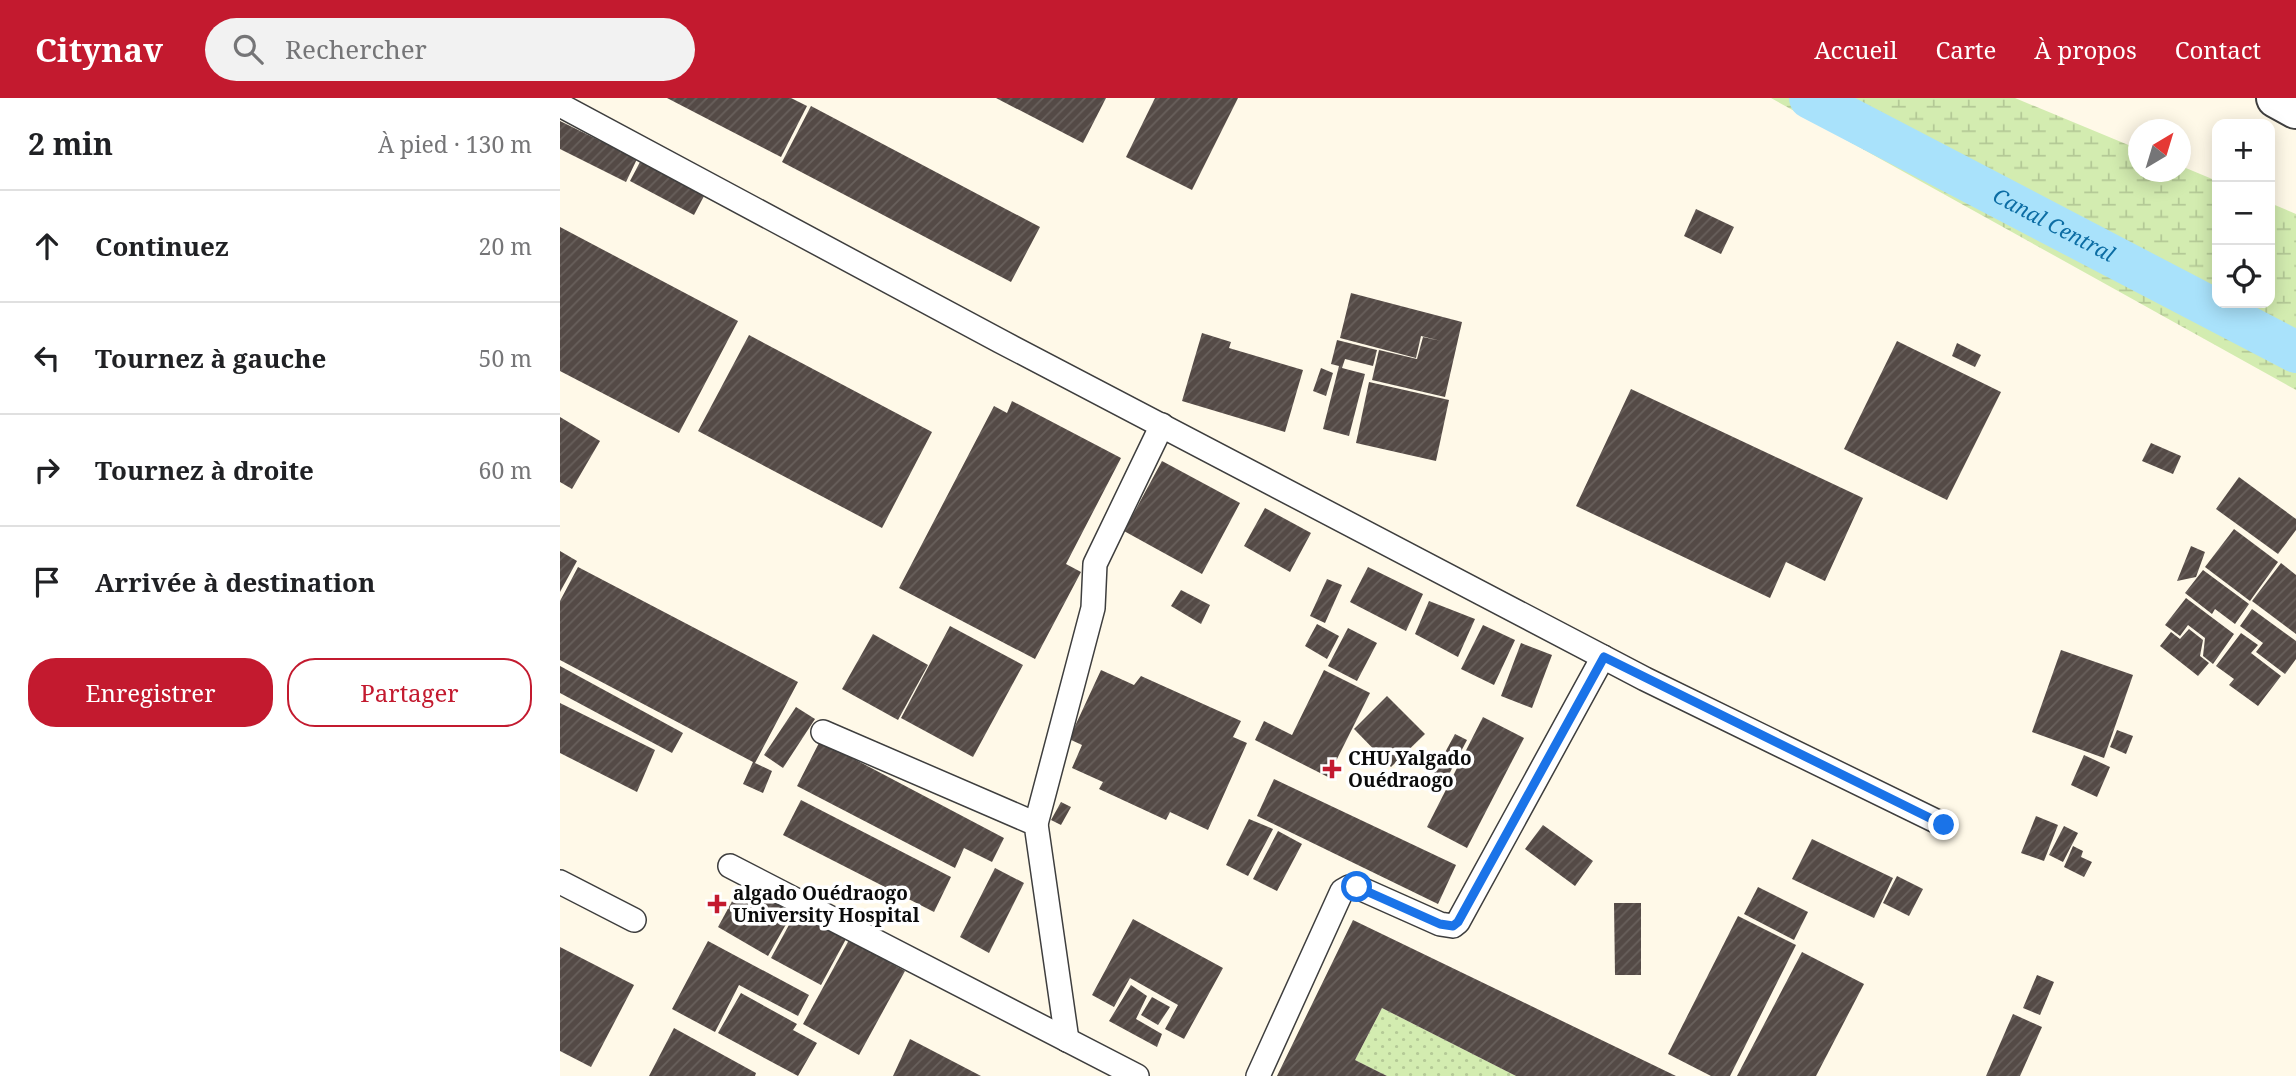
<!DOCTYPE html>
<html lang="fr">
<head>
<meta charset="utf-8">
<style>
  body { margin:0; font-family:"Noto Serif",serif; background:#f2f2f2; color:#202124 }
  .controls { position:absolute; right:21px; top:21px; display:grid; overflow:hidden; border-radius:14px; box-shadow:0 4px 18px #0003 }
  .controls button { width:63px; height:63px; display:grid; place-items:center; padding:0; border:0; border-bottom:2px solid #e0e0e0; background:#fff; color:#202124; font:35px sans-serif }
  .compass { position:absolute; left:1568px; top:21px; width:63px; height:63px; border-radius:50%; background:#fff; box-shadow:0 4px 18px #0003; rotate:38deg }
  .stop { position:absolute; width:21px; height:21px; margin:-16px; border:5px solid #1a73e8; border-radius:50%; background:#fff }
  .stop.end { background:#1a73e8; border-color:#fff; box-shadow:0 2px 7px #0008 }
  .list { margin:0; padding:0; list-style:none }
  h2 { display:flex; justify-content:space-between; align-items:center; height:91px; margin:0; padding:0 28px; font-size:30px }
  h2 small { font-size:23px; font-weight:400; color:#757577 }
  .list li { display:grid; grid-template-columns:46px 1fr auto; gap:21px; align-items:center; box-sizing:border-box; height:112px; padding:0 28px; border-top:2px solid #e0e0e0 }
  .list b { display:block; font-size:26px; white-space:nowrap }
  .list em { font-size:23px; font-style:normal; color:#757577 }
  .actions { display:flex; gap:14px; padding:21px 28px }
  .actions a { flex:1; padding:16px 0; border:2px solid #c31a2f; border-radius:28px; text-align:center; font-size:24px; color:#c31a2f }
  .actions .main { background:#c31a2f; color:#fff }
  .icon { flex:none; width:38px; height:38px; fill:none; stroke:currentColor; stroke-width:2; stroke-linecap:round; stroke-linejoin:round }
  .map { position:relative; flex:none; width:1736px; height:978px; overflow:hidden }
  header { display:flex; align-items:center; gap:42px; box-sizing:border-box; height:98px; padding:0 35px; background:#c31a2f; color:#fff }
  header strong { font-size:33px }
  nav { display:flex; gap:38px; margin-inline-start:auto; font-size:24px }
  .search { width:490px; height:63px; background:#f2f2f2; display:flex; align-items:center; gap:18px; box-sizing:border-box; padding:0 24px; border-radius:38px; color:#757577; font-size:26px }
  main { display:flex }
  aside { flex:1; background:#fff }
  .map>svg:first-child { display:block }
  .grass { fill:url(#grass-dots) }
  .wetland { fill:url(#wetland-marsh) }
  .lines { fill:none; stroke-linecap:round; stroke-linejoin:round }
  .canal { stroke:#a9e2fb; stroke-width:42 }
  .building { fill:url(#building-hatch) }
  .lane-casing { stroke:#3e3e3e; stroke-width:26 }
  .street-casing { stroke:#3e3e3e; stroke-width:42 }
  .lane { stroke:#fff; stroke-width:23 }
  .street { stroke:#fff; stroke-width:38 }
  .route { stroke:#1a73e8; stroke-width:9 }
  .poi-dot { fill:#c31a2f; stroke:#fff; stroke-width:2.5 }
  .labels { text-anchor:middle; stroke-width:7; stroke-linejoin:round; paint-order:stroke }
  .poi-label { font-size:19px; font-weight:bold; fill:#0b0b0b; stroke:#fff; text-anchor:start }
  .water-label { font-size:21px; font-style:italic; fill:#0c6da4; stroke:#fff }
</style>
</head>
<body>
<header>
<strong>Citynav</strong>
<div class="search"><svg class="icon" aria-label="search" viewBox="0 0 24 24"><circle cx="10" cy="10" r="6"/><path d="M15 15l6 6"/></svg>Rechercher</div>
<nav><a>Accueil</a><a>Carte</a><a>À propos</a><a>Contact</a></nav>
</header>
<main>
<aside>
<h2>2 min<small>À pied · 130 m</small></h2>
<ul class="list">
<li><svg class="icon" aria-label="ahead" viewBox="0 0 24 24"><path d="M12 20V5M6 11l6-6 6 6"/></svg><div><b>Continuez</b></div><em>20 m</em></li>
<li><svg class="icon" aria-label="left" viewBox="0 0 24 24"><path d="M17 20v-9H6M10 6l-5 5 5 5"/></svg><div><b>Tournez à gauche</b></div><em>50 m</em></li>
<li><svg class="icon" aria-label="right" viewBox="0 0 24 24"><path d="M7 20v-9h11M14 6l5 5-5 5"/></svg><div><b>Tournez à droite</b></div><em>60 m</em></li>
<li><svg class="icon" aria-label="arrive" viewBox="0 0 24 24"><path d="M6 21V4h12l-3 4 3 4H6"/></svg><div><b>Arrivée à destination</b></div></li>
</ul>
<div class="actions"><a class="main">Enregistrer</a><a>Partager</a></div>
</aside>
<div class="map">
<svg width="1736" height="978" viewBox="0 0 1736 978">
  <defs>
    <pattern id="grass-dots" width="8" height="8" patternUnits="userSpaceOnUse" patternTransform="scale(1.75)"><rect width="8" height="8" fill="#d3ecb0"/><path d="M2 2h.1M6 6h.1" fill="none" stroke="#b4c996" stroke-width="1.8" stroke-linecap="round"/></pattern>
    <pattern id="wetland-marsh" width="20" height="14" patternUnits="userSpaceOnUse" patternTransform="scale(1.75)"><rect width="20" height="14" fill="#d3ecb0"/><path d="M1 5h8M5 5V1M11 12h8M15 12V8" fill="none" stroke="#b4c996"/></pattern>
    <pattern id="building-hatch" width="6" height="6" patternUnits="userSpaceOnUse" patternTransform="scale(1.75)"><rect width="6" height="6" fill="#544a46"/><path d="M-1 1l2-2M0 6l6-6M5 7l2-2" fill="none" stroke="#68605c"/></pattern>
  </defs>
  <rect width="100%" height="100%" fill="#fff9e8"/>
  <polygon class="grass" points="822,910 956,978 827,978 795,962"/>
  <polygon class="wetland" points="1211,0 1455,0 1578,51 1578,74 1620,74 1621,68 1657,83 1657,205 1710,205 1710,105 1736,116 1736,292"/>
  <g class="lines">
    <path class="canal" id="s1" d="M1250,0L1736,254"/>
  </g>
  <g class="building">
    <polygon points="107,0 231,0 247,8 221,59"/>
    <polygon points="436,0 546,0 523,45"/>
    <polygon points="595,0 678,0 632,92 566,59"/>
    <polygon points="251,8 480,129 451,184 222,64"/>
    <polygon points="0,23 77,61 66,84 0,51"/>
    <polygon points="80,64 144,98 134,117 70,83"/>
    <polygon points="1136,111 1174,129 1161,156 1124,138"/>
    <polygon points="0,129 178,223 119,335 0,273"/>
    <polygon points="791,195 902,224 885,299 812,282 819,252 857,261 863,239 881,243 861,238 856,260 780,240"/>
    <polygon points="642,235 671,244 669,250 743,272 725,334 622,303"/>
    <polygon points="189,237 372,334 322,430 138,333"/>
    <polygon points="777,242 817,252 813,268 785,261 782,270 805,276 789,338 763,331 779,268 771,266"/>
    <polygon points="1337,243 1441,294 1387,402 1284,351"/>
    <polygon points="1397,245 1421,257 1415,269 1392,258"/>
    <polygon points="761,270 773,275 766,298 753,293"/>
    <polygon points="809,284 889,302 876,363 796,345"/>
    <polygon points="1071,291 1303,400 1265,483 1226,464 1210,500 1016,408"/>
    <polygon points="452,303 561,360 506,466 521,474 475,561 339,490 434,308 447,315"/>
    <polygon points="0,319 40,343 12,391 0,384"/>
    <polygon points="1591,345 1621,358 1613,376 1582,363"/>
    <polygon points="602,363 680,405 642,476 564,433"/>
    <polygon points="1679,379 1736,421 1736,432 1718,456 1656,411"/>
    <polygon points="705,410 751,435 730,474 684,448"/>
    <polygon points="1674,431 1718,464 1690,503 1645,469"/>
    <polygon points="1631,448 1645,454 1636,479 1617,483"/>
    <polygon points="0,453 17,463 0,494"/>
    <polygon points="1721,465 1736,477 1736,536 1692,503"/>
    <polygon points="18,469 238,584 195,665 212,673 203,695 183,686 193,664 0,562 0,503"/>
    <polygon points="808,469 863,496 846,533 790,504"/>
    <polygon points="1643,472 1689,506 1675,526 1655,511 1652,516 1625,495"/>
    <polygon points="767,481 782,487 765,525 750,518"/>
    <polygon points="621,492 650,507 641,526 611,508"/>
    <polygon points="1626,500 1674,536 1653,566 1643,558 1645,540 1628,527 1620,538 1605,527"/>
    <polygon points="869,503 915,521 898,559 855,536"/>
    <polygon points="1692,511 1736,543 1736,561 1725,576 1696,554 1703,545 1680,528"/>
    <polygon points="757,526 779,538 767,561 745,548"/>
    <polygon points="923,527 955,542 934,587 901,571"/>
    <polygon points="390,528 463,567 413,659 341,620"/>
    <polygon points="788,530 817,545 797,583 768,568"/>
    <polygon points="1629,531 1643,542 1640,558 1649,565 1638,578 1600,548 1611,534 1620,541"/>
    <polygon points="1681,535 1698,547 1691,555 1721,578 1698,608 1669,587 1674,581 1656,568"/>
    <polygon points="313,536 368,567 338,622 282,591"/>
    <polygon points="961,545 992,557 972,610 941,598"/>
    <polygon points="1501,552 1573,577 1544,660 1472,634"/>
    <polygon points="0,568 123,635 112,655 0,595"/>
    <polygon points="541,572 574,587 581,578 681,623 673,639 687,645 648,732 610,714 606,722 539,691 543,684 512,670 522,647 509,641"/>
    <polygon points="764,572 810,595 768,679 695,642 704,623 732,637"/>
    <polygon points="827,598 865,636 831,669 794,631"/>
    <polygon points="0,605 95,652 77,694 0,655"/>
    <polygon points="236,609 255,621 223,670 204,657"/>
    <polygon points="923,619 964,640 907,750 867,729"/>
    <polygon points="1557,632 1573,638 1566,656 1550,649"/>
    <polygon points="895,636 907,642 886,682 874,675"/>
    <polygon points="260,643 444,740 432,764 404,750 395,770 237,688"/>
    <polygon points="1524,657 1550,669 1537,699 1511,687"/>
    <polygon points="714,681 896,767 878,806 697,718"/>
    <polygon points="241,702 391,779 374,814 223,737"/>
    <polygon points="501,704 511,709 501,727 491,722"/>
    <polygon points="1476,718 1498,727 1484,763 1461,755"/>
    <polygon points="689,721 713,731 688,778 666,767"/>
    <polygon points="983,727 1033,763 1015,788 965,751"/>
    <polygon points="1504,728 1518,735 1503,764 1489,757"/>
    <polygon points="718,733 742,746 717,793 693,781"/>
    <polygon points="1252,741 1333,780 1314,820 1232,781"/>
    <polygon points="1513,748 1523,753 1521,759 1532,764 1524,779 1504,769"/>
    <polygon points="435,770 464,785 429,855 400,839"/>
    <polygon points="1337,778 1363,791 1349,818 1323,805"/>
    <polygon points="182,785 233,814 208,858 158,829"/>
    <polygon points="1198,789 1248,814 1234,842 1184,816"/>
    <polygon points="1054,805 1081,805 1081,877 1055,877"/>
    <polygon points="236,814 286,841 261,887 211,860"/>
    <polygon points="1178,818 1236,847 1170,978 1151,978 1108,956"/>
    <polygon points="573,821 663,870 624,941 605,931 618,907 570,880 554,909 532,897"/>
    <polygon points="793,822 1116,978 956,978 822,910 795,962 827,978 717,978"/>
    <polygon points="289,842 345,873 299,957 243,926"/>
    <polygon points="148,843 249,897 238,918 179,887 155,934 112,911"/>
    <polygon points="0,849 74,887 31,969 0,953"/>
    <polygon points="1242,854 1304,886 1256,978 1177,978"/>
    <polygon points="1477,877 1494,884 1480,917 1463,910"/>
    <polygon points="571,887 587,898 576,921 602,936 597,949 549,923"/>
    <polygon points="181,895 237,926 233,932 257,945 238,978 158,935"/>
    <polygon points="592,899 610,909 598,927 581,917"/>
    <polygon points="1453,916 1482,929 1460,978 1426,978"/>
    <polygon points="114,930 196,975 195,978 89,978"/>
    <polygon points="350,941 421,978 333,978"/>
  </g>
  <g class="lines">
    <defs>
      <g id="lane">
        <polyline points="0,7 440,243 1085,581 1384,727"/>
        <polyline points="263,634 476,726 507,942"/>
        <polyline points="476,726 533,510 535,466 602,327"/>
        <polyline points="170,768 577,978"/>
        <polyline points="0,784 74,822"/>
        <polyline points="698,978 782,793 789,789 797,789 880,826 893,828 898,824 1043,559"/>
      </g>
      <polyline id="street" points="1716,0 1736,11"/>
    </defs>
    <use href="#lane" class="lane-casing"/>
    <use href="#street" class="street-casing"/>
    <use href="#lane" class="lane"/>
    <use href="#street" class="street"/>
  </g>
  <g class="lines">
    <polyline class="route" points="797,789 880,826 893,828 898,824 1044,559 1384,727"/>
  </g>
  <g class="poi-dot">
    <path d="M768.5 660.5h7v7h7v7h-7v7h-7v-7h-7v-7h7z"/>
    <path d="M153.5 795.5h7v7h7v7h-7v7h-7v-7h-7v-7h7z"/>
  </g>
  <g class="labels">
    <g class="poi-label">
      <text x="788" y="667">CHU Yalgado<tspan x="788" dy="22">Ouédraogo</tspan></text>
      <text x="173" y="802">algado Ouédraogo<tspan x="173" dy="22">University Hospital</tspan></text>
    </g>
    <g class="water-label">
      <text dy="7" stroke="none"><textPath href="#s1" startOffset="275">Canal Central</textPath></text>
    </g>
  </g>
</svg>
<div class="controls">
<button>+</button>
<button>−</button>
<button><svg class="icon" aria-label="locate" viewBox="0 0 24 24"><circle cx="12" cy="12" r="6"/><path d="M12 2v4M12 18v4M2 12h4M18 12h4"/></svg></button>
</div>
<svg class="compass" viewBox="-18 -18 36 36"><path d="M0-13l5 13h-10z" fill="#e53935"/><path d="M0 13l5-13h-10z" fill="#757577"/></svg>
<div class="stop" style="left:797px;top:789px"></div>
<div class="stop end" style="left:1384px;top:727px"></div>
</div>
</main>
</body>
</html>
